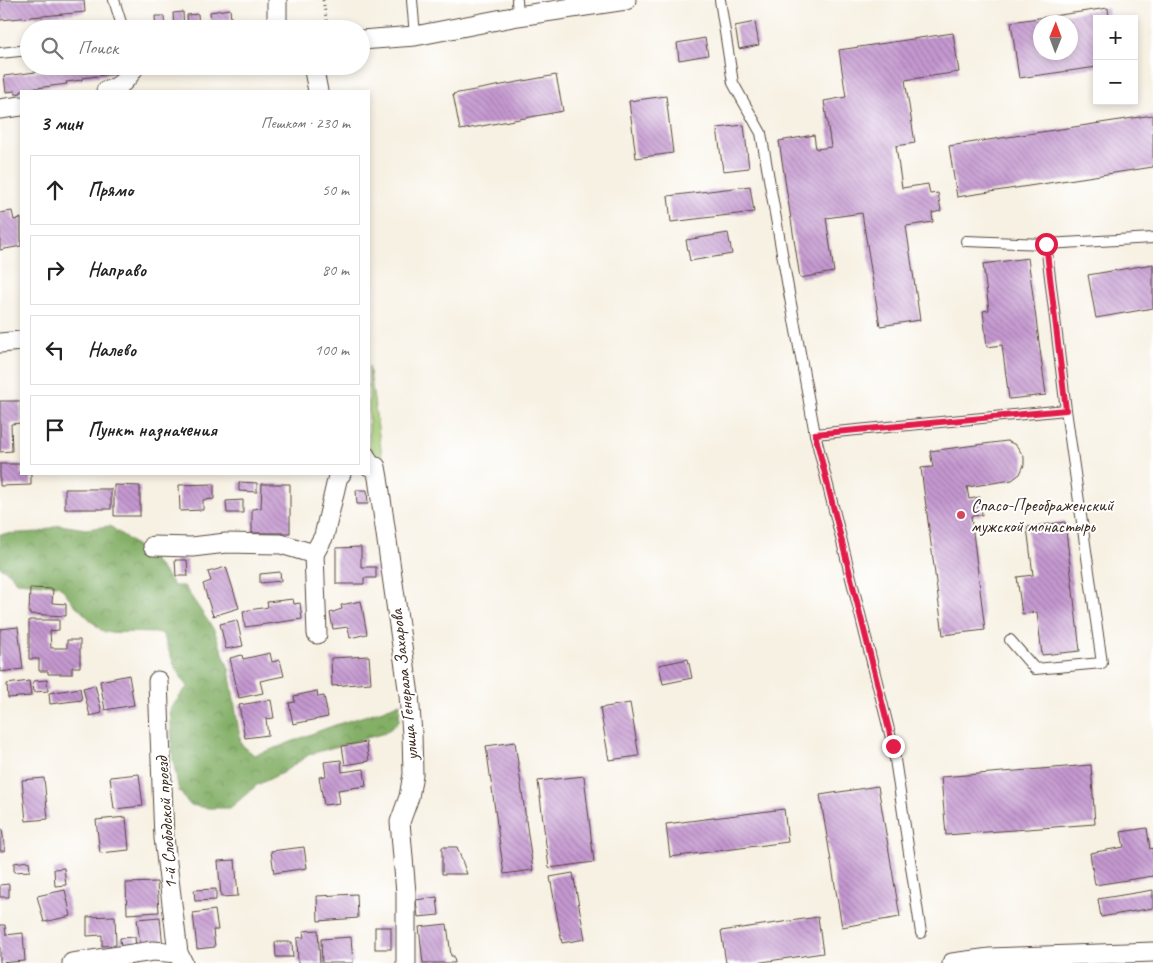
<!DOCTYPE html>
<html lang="ru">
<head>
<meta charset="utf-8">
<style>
  body { margin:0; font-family:Caveat,sans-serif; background:#f2f2f2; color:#222 }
  .controls { position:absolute; right:15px; top:15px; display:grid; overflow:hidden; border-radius:0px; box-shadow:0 2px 8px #0003 }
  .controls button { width:45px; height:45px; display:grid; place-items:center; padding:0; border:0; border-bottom:1px solid #e0e0e0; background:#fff; color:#222; font:25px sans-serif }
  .compass { position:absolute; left:1033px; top:15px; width:45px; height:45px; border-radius:50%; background:#fff; box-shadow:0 2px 8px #0003; rotate:1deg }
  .stop { position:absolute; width:15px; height:15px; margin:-11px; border:4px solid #e11d48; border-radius:50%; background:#fff }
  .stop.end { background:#e11d48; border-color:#fff; box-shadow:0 1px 5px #0008 }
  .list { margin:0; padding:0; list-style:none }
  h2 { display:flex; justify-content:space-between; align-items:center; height:65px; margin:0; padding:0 20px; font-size:21px }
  h2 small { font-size:16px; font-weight:400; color:#767676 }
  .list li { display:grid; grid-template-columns:32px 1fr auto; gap:15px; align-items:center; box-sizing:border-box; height:70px; margin:0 10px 10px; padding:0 10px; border:1px solid #e0e0e0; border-radius:0px }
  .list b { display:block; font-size:19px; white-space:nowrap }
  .list em { font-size:16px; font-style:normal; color:#767676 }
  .icon { flex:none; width:28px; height:28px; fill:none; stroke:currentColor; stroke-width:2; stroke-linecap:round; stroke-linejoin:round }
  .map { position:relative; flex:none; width:1153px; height:963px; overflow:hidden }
  .search { position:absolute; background:#fff; box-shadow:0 2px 8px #0003; left:20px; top:20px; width:350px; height:55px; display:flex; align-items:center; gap:12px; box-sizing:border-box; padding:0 18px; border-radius:28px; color:#767676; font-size:19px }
  .panel { position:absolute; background:#fff; box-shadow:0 2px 8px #0003; left:20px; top:90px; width:350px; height:385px; border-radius:0px }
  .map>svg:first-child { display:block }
  .grass { fill:#a4cb75; stroke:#707a4a }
  .forest { fill:url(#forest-crowns); stroke:#5f6c42 }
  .building { fill:url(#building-back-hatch); fill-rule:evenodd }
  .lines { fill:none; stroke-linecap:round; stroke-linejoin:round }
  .service-casing { stroke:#57483c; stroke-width:12 }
  .minor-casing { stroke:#57483c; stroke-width:21 }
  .path { stroke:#57483c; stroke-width:3; stroke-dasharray:1 4; stroke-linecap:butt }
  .service { stroke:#fff; stroke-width:10 }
  .minor { stroke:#fff; stroke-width:19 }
  .route { stroke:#e11d48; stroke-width:6 }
  .poi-dot { fill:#d1495b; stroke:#fff; stroke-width:2 }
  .labels { text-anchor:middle; stroke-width:4; stroke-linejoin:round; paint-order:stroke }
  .poi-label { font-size:18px; fill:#3b2a1e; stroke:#fff; text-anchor:start }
  .street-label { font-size:18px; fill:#3b2a1e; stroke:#fff }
</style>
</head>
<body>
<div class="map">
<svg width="1153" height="963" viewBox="0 0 1153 963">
  <defs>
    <pattern id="forest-crowns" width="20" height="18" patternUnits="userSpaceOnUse" patternTransform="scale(1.25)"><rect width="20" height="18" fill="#83af66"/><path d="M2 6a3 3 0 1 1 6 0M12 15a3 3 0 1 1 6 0" fill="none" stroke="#6c8f53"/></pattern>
    <pattern id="building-back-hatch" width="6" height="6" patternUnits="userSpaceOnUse" patternTransform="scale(1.25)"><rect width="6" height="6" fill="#c498d0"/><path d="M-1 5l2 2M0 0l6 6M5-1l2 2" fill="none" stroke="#a07ca8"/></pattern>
  </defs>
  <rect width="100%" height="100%" fill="#fff"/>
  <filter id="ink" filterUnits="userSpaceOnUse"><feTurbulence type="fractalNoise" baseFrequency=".02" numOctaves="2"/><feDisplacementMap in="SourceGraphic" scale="10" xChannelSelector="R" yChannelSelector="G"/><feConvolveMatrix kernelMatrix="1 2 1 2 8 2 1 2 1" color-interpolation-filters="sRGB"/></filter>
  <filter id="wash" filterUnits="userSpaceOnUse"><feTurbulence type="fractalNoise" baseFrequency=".0096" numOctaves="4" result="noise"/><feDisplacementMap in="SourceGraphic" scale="20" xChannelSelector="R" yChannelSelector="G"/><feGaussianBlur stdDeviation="1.12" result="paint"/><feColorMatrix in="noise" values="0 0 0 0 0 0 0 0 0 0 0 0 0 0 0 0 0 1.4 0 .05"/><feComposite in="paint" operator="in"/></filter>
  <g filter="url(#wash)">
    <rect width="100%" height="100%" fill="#f7f1e3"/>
    <polygon class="grass" points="369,366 382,456 369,461"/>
    <path class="forest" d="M59,525L86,529L110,526C137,546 155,557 174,586H184L214,630L229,669L241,744L254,755C279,748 302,737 327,728C351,719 376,714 400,703L399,722L385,733L310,754L282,773L257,785L230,808H208L190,805L179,791L173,760L170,709L187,687L176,669L162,633L103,632L74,604L64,591L58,585L16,582L10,573L0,567V534L40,532Z"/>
    <g id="blocks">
      <g class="building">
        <polygon points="0,0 84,0 85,12 0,20"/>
        <path d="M1108,8L1109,19H1097V67L1019,78L1011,22ZM1040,22H1070V52H1040Z"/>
        <polygon points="230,9 231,19 211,22 210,12"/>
        <polygon points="183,12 184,29 174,29 173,13"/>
        <polygon points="198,14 199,29 188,29 187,15"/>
        <polygon points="155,16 164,16 165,29 156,29"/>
        <polygon points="755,22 759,45 739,49 735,26"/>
        <polygon points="953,33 959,72 905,80 915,143 896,146 902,188 928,184 930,194 938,193 941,211 932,213 933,222 906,226 920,320 880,326 862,213 826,218 834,272 800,278 779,141 814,135 816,149 831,147 824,101 846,97 839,50"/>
        <polygon points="705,38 708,55 679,60 677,43"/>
        <polygon points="63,66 119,66 120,73 82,78 82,80 66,82 67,84 29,89 29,91 21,91 21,93 15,94 15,91 6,92 4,76 52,70 52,68"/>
        <polygon points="556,75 563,111 460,130 453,94"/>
        <polygon points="666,96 673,153 636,158 629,101"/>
        <polygon points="1153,115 1153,167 957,197 949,146"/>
        <polygon points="744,125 749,168 723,171 717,128"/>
        <polygon points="750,186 754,212 671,222 668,196"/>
        <polygon points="12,211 14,220 21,218 21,246 0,250 0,213"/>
        <polygon points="728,233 732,254 690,261 686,240"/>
        <polygon points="1028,258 1046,395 1009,399 1002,345 987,347 983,311 989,310 983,264"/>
        <polygon points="1153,264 1153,308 1096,318 1088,275"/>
        <polygon points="0,401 21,401 21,423 11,424 12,451 0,452"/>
        <polygon points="1007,441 1016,445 1024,457 1024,465 1020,474 1012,480 967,487 969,499 980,497 982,515 971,516 985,630 943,635 921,468 933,467 930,451"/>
        <polygon points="0,464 21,464 21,474 31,474 31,485 0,486"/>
        <polygon points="239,482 257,483 257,492 239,491"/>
        <polygon points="214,484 214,499 203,500 203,510 180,511 179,485"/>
        <polygon points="262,484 290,484 290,533 252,533 252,509 261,508"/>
        <polygon points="114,485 140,486 140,516 114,516"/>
        <rect x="65" y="489" width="46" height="20"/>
        <polygon points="356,490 367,490 368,504 357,504"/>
        <polygon points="243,500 243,513 227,513 226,501"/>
        <polygon points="1065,522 1080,651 1042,655 1037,612 1022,614 1017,577 1033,575 1027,527"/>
        <polygon points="361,547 361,567 376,567 376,578 364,578 364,584 336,584 336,548"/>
        <polygon points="175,560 187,560 188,576 176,576"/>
        <polygon points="226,567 239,608 213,616 203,584 211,581 208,572"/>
        <polygon points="280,572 281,581 260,583 260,574"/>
        <polygon points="30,588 53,589 52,603 66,604 66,616 29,614"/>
        <polygon points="293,599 294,604 300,603 302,619 245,627 243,611 268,607 267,602"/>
        <polygon points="361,601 367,634 350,638 348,627 333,629 330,613 342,609 341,605"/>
        <polygon points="29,620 59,620 59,630 50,631 51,648 67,648 67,640 80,640 80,667 72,667 72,674 48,674 48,671 39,671 39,659 29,659"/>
        <polygon points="237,620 243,646 226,649 220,624"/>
        <polygon points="18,627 23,669 0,672 0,629"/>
        <polygon points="270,653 272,662 280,660 284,676 260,681 263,693 239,698 230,658 242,655 243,659"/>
        <polygon points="369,656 371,683 332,686 331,658"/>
        <polygon points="688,659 692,678 663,684 659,665"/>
        <polygon points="129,675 134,705 105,710 100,681"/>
        <polygon points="47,680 48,691 34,692 33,681"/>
        <polygon points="29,681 31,696 8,698 7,684"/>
        <polygon points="95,685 102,713 90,716 83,688"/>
        <polygon points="80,688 82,700 50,704 49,693"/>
        <polygon points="317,691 318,697 324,696 328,717 293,724 289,703 295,702 294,696"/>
        <polygon points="271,700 274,718 266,719 268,735 245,738 239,705"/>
        <polygon points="630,703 639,756 609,760 600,708"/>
        <polygon points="366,742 369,761 345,765 342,746"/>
        <polygon points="515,742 533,870 504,874 486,746"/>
        <polygon points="341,760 342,772 364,769 366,786 338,790 340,803 324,805 319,777 326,776 324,762"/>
        <polygon points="1091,765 1095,824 946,835 941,777"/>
        <polygon points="139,774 143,806 114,809 110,777"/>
        <polygon points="584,776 594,862 549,868 538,781"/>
        <polygon points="44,778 48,819 26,821 22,780"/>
        <polygon points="878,786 900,917 842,927 820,795"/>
        <polygon points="784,809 788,842 670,857 666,824"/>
        <polygon points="126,817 129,850 100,853 96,820"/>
        <polygon points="1147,828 1150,849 1153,848 1153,876 1095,885 1090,853 1124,847 1121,832"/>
        <polygon points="0,829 2,829 5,851 0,851"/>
        <polygon points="304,847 307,868 274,873 271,851"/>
        <polygon points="442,847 457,847 467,874 442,874"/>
        <polygon points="235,860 238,896 221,897 218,861"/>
        <polygon points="29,861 30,871 14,872 14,863"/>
        <polygon points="64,868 66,885 55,886 54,869"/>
        <polygon points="573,873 585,939 562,943 550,877"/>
        <polygon points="157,882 159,912 127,914 126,883"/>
        <polygon points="9,884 9,897 0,897 0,885"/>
        <polygon points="216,889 216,900 195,901 194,890"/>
        <polygon points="65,890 71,916 44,922 37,896"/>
        <polygon points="1153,890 1153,908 1101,917 1098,899"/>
        <polygon points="357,894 358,918 318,921 317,896"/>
        <polygon points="437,897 439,915 418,917 416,900"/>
        <polygon points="215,910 218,930 213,930 215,947 197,949 193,913"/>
        <polygon points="115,916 116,945 102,946 102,935 87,936 87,917"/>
        <polygon points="160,917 163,948 141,950 137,919"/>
        <polygon points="818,917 823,953 755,963 726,963 721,931"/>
        <polygon points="447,924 451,956 454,956 455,963 423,963 419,927"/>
        <polygon points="0,925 5,925 6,935 23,933 25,961 0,963"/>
        <rect x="375" y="927" width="16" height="22"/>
        <polygon points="318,930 320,963 298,963 297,938 304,937 303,931"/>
        <polygon points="135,937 136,948 121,949 120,938"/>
        <polygon points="351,937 353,963 322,963 321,939"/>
        <polygon points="275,942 292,942 293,957 276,957"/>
      </g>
    </g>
  </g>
  <g filter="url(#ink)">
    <use href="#blocks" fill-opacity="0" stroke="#57483c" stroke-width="1"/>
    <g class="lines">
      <defs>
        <g id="service">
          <polyline points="114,0 123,29"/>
          <polyline points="412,0 415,36"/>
          <polyline points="517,0 518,16"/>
          <polyline points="720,0 733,83 761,133 789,293 815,434 893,746 921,933"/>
          <polyline points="0,53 29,50"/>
          <polyline points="966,241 1046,244 1153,238"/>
          <polyline points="815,434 1066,410 1046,244"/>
          <polyline points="369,453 376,467"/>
          <polyline points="1010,640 1035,669 1102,663 1066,410"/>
        </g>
        <g id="minor">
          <polyline points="277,0 277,21 280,29"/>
          <polyline points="361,40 415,36 518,16 626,0"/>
          <polyline points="313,66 318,91"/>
          <path d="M106,91C120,88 128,78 135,66"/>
          <polyline points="0,109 21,106"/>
          <polyline points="0,343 21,341"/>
          <polyline points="369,466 376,467 378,478 409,695 412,734 413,774 409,797 400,822 406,893 406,963"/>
          <polyline points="153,546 192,547 226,543 281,544 314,554 324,536 338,476 341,474"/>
          <polyline points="314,554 317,634"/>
          <polyline points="158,681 164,838 178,953 183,963"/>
          <polyline points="72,963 153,951 178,953"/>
          <polyline points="952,963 990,958 1153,952"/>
        </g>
      </defs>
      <use href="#service" class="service-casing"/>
      <use href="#minor" class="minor-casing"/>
      <polyline class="path" points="323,0 328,29"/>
      <use href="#service" class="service"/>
      <use href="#minor" class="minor"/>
    </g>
  </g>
  <g class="lines" filter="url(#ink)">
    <polyline class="route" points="893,746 815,434 1066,410 1046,244"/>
  </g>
  <circle class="poi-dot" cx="961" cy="515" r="5"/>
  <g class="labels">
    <g class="poi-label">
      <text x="971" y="511">Спасо-Преображенский<tspan x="971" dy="21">мужской монастырь</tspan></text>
    </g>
    <g class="street-label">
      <text transform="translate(404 685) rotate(-96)" y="6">улица Генерала Захарова</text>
      <text transform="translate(166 823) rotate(-94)" y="6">1-й Слободской проезд</text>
    </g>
  </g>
</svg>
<div class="controls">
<button>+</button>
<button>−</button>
</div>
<svg class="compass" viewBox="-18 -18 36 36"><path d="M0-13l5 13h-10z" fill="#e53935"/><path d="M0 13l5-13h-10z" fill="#767676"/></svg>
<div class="stop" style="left:1046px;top:244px"></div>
<div class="stop end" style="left:893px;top:746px"></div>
<div class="search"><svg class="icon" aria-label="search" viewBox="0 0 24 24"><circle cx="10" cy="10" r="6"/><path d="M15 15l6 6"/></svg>Поиск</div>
<section class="panel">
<h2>3 мин<small>Пешком · 230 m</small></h2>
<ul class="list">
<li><svg class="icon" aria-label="ahead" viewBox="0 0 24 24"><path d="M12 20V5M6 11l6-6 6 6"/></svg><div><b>Прямо</b></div><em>50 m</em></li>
<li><svg class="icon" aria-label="right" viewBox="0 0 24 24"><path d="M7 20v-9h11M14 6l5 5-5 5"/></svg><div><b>Направо</b></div><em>80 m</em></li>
<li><svg class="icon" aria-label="left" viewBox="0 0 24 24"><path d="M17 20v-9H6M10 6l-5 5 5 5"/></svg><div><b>Налево</b></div><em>100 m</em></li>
<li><svg class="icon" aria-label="arrive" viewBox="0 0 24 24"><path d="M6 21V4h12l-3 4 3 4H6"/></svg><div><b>Пункт назначения</b></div></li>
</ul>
</section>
</div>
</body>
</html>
